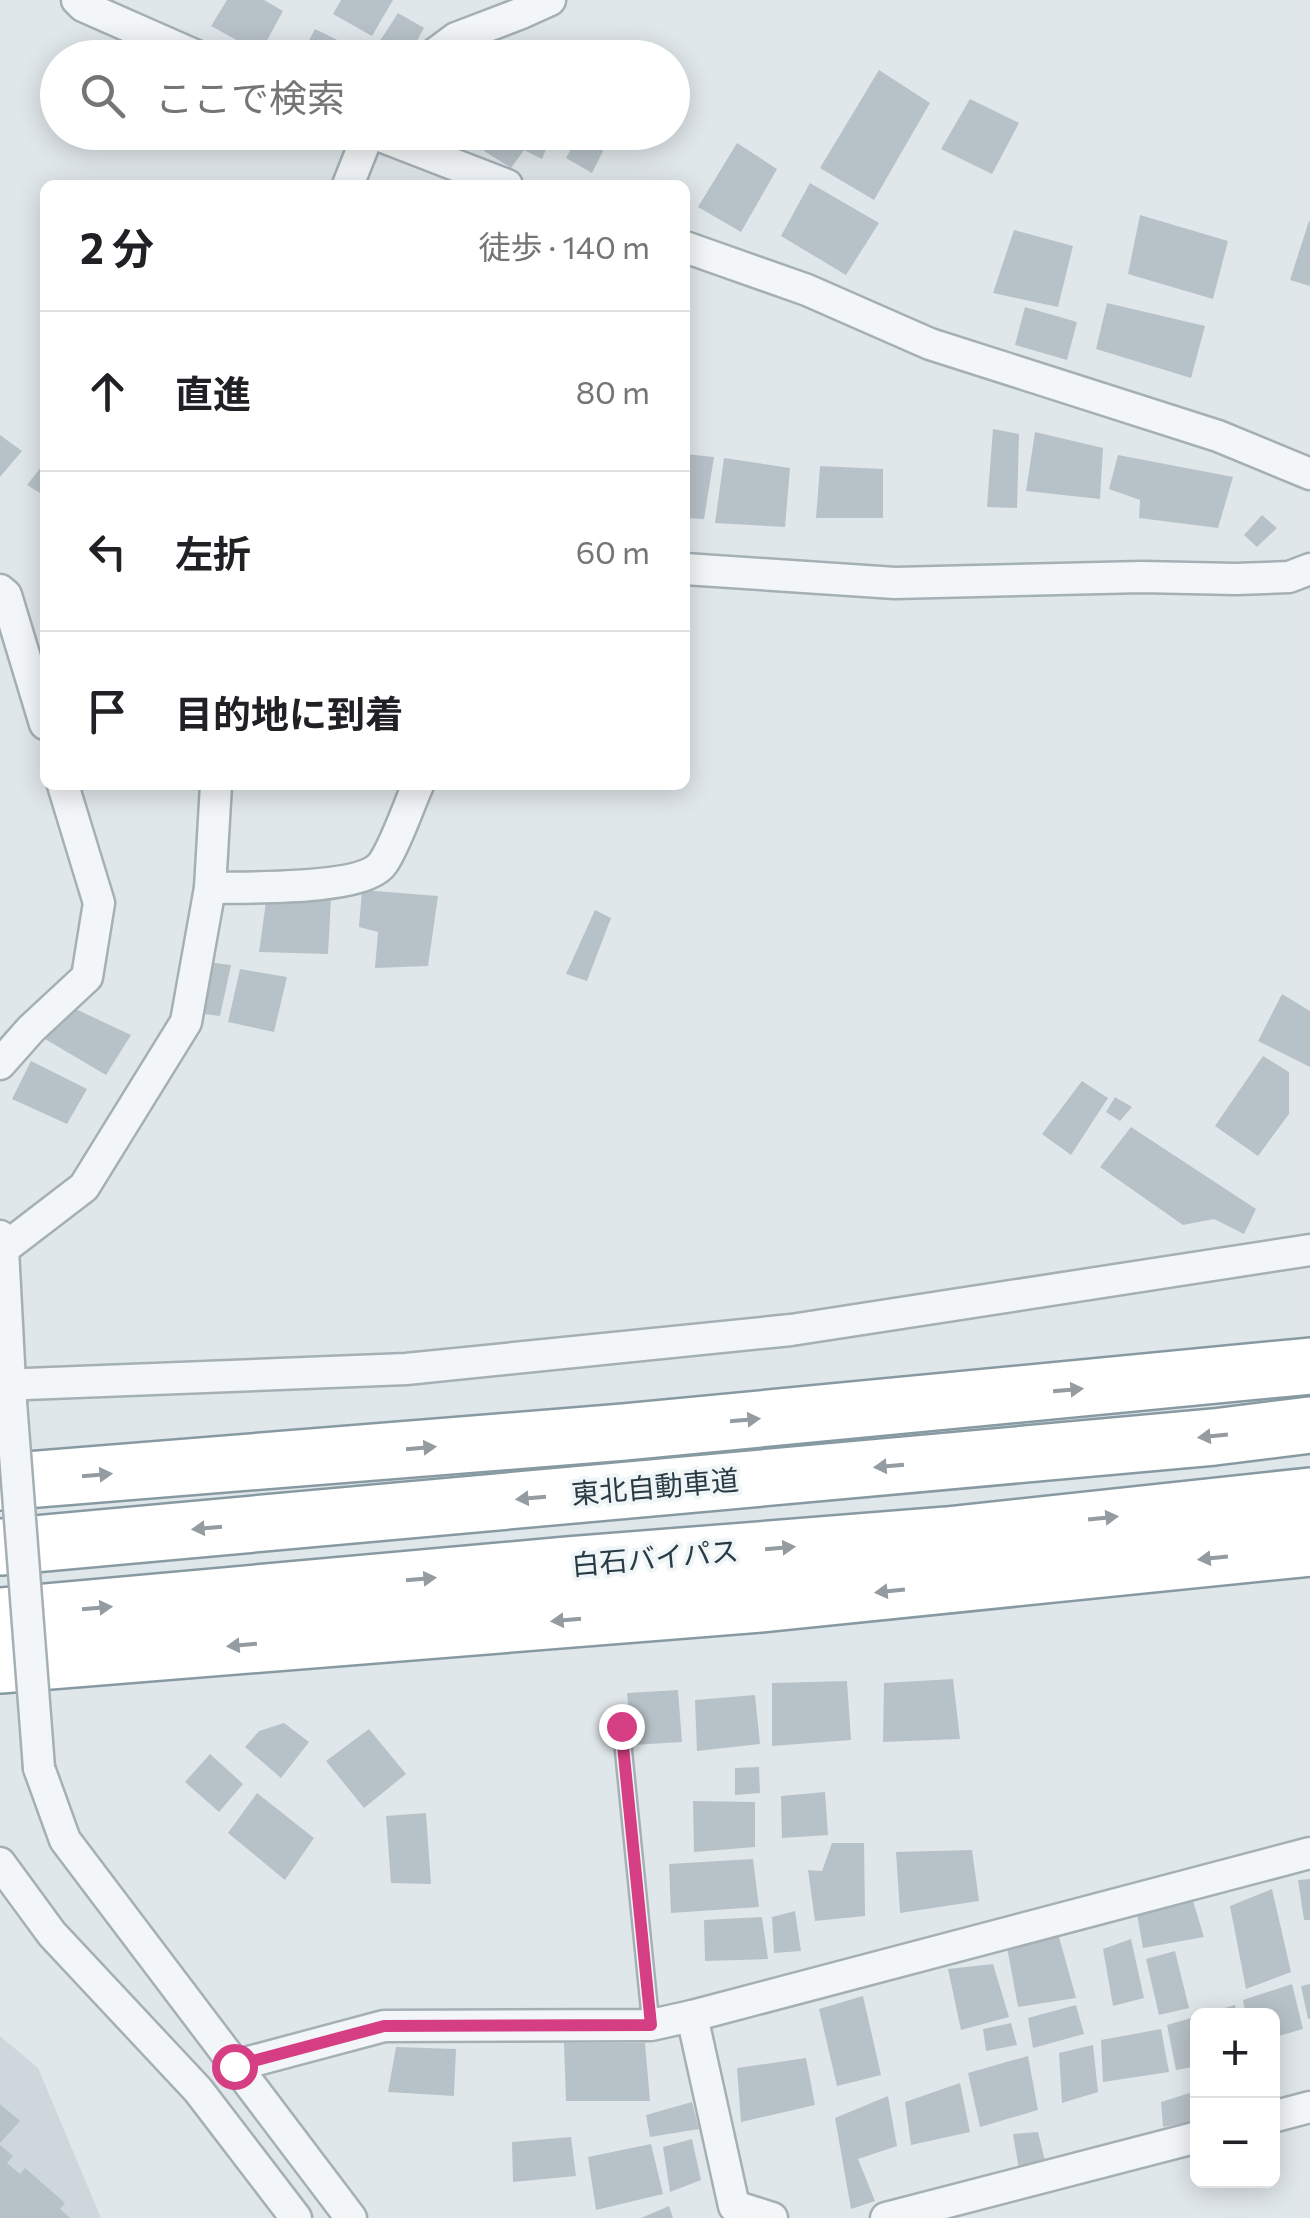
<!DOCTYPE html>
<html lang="ja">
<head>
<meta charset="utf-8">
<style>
  body { margin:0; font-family:Commissioner,"Noto Sans JP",sans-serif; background:#f6f6f6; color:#202124 }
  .controls { position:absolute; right:30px; bottom:30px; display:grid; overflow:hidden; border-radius:15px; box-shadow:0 5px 25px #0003 }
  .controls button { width:90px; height:90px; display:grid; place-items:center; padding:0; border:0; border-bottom:2px solid #e0e0e0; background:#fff; color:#202124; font:50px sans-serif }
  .stop { position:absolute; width:30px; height:30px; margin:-22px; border:8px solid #d63e84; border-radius:50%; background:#fff }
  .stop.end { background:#d63e84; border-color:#fff; box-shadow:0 2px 10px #0008 }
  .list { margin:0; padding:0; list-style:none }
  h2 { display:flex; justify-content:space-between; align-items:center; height:130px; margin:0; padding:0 40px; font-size:42px }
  h2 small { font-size:32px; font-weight:400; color:#757577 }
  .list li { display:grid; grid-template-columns:65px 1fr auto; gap:30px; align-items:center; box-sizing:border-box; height:160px; padding:0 40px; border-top:2px solid #e0e0e0 }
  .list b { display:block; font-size:38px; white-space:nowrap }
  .list em { font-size:32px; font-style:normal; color:#757577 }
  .icon { flex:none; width:55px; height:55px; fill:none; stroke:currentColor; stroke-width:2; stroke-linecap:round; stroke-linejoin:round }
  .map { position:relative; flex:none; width:1310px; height:2218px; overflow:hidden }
  .search { position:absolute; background:#fff; box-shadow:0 5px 25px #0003; left:40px; top:40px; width:650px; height:110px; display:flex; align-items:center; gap:25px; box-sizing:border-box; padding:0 35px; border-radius:55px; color:#757577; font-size:38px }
  .panel { position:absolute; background:#fff; box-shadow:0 5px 25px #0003; left:40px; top:180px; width:650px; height:610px; border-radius:15px }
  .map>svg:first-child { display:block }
  .built { fill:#ced7dc }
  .building { fill:#b7c2c8 }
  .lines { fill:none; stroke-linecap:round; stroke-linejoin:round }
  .lane-casing { stroke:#a5b0b5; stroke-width:20 }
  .street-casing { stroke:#a5b0b5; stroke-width:35 }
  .highway-casing { stroke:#879aa2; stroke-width:60 }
  .lane { stroke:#f3f6f8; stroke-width:15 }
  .street { stroke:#f3f6f8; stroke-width:30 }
  .highway { stroke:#fff; stroke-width:55 }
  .street-bridge-casing { stroke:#a5b0b5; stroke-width:35; stroke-linecap:butt }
  .street-bridge { stroke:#f3f6f8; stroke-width:30 }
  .oneway { fill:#949ca1 }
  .route { stroke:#d63e84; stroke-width:12 }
  .labels { text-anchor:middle; stroke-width:8; stroke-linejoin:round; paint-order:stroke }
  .street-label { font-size:28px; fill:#283a43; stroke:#f0f5f7 }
</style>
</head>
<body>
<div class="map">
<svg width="1310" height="2218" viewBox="0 0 1310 2218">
  <rect width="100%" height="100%" fill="#e0e7ea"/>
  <polygon class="built" points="0,2036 38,2068 101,2218 0,2218"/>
  <g class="building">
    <polygon points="227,0 264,0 283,11 260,53 211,26"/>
    <polygon points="341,0 393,0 372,36 333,14"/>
    <polygon points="398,13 424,28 408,57 380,41"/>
    <polygon points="315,29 374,58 300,58"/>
    <polygon points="879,70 930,103 874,200 820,168"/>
    <polygon points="970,99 1019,123 992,174 941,149"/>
    <polygon points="449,132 479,132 470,146"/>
    <polygon points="497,132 553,132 542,159 524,150 511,168 484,151"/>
    <polygon points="579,135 603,151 592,173 566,158"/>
    <polygon points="737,143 777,169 741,232 698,207"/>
    <polygon points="810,183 879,223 846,275 781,236"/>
    <polygon points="1140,215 1228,241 1213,299 1128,274"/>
    <polygon points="1309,221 1310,221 1310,286 1290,280"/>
    <polygon points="1014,230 1073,246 1058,307 993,293"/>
    <polygon points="1107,303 1205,326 1191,378 1096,349"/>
    <polygon points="1025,307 1077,322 1067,360 1015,345"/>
    <polygon points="993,429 1019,434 1017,508 987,507"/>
    <polygon points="1035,432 1103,448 1100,499 1026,491"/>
    <polygon points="0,435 22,451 0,477"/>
    <polygon points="685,454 714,457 704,519 685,518"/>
    <polygon points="1118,455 1233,477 1218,528 1139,518 1140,500 1109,489"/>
    <polygon points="724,458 790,468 785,527 715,523"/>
    <polygon points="45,462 45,496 27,485"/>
    <polygon points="820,466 883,469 883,518 816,518"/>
    <polygon points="1262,515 1277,528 1257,547 1244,535"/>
    <polygon points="362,890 438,896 428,966 375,968 378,932 359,927"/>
    <polygon points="331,899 328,954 259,952 266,902"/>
    <polygon points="595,910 611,918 587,981 566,974"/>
    <polygon points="208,962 231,965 220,1016 195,1013"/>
    <polygon points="240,969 287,977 274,1032 228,1022"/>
    <polygon points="1282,994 1310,1011 1310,1067 1258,1041"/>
    <polygon points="67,1005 131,1035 106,1075 45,1039"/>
    <polygon points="1263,1056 1289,1072 1289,1114 1258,1156 1215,1126"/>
    <polygon points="31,1061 87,1089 67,1124 12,1099"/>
    <polygon points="1082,1081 1108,1098 1071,1155 1042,1134"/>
    <polygon points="1115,1097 1132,1107 1120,1121 1106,1112"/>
    <polygon points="1131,1127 1256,1209 1244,1234 1214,1219 1183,1225 1100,1167"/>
    <polygon points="953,1679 960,1739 883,1742 884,1683"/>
    <polygon points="847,1681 851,1740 772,1746 772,1683"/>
    <polygon points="678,1690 682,1742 632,1745 627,1693"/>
    <polygon points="755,1695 760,1744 697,1751 695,1700"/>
    <polygon points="284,1723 309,1742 281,1778 245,1747 259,1731"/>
    <polygon points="369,1729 406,1774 364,1808 326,1761"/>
    <polygon points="210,1754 243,1784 219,1812 185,1782"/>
    <polygon points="759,1767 760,1793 735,1795 735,1768"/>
    <polygon points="825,1792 828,1835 782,1838 781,1796"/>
    <polygon points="257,1793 314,1838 285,1880 228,1833"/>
    <polygon points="693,1801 755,1802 755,1847 694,1852"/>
    <polygon points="426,1813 431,1884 391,1883 386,1816"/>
    <polygon points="832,1843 864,1843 865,1916 815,1921 808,1870 822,1871"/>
    <polygon points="972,1850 979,1901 900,1913 896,1852"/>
    <polygon points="753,1859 759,1907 671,1913 669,1864"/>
    <polygon points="1310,1879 1310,1920 1304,1920 1298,1880"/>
    <polygon points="1272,1889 1291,1972 1246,1989 1230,1906"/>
    <polygon points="1193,1901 1204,1937 1143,1948 1137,1914"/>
    <polygon points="795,1911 801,1951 774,1953 772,1917"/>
    <polygon points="762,1917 768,1959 705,1961 704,1920"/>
    <polygon points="1058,1933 1076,1998 1018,2007 1007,1947"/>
    <polygon points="1131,1939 1144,1998 1113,2006 1103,1949"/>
    <polygon points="1175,1951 1189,2008 1159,2015 1146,1959"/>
    <polygon points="993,1964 1009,2017 961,2030 948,1969"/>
    <polygon points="1292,1984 1303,2029 1272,2038 1272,2016 1246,2016 1243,2000"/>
    <polygon points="1310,1984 1310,2019 1308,2019 1301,1986"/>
    <polygon points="863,1996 881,2075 837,2086 819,2009"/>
    <polygon points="1076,2005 1084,2034 1033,2048 1028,2018"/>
    <polygon points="1235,2005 1237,2016 1203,2016 1203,2014"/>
    <polygon points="1198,2016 1198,2066 1176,2070 1167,2025"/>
    <polygon points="1011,2023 1017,2045 986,2051 983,2029"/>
    <polygon points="1161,2029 1169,2072 1103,2082 1101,2040"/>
    <polygon points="564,2043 645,2043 650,2101 566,2101"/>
    <polygon points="1093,2045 1098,2092 1062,2103 1059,2053"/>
    <polygon points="396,2047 456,2049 454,2096 388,2092"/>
    <polygon points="1028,2056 1038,2110 980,2127 968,2073"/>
    <polygon points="806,2058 815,2105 741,2122 737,2068"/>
    <polygon points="960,2083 970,2132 911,2145 905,2102"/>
    <polygon points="1196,2091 1198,2121 1163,2127 1161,2102"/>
    <polygon points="888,2096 897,2146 858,2159 875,2201 851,2209 835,2118"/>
    <polygon points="692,2102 699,2129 650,2137 646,2115"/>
    <polygon points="0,2104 20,2121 0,2143"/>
    <polygon points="1038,2132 1045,2161 1019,2170 1013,2134"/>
    <polygon points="571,2137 576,2176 513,2182 512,2142"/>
    <polygon points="692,2139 701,2180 670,2192 663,2147"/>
    <polygon points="651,2144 663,2194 596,2210 588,2157"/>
    <polygon points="0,2145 13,2156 7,2163 20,2174 25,2168 65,2203 60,2209 70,2218 0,2218"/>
    <polygon points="669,2206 673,2218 641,2218"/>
  </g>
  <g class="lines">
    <defs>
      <polyline id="lane" points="621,1726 651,2025"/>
      <g id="street">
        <polyline points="77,0 83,6 201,58"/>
        <polyline points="429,58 456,38 519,14 550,0"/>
        <polyline points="370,132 507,185"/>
        <polyline points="348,185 369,132"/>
        <polyline points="685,247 807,290 930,344 1218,436 1310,474"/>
        <polyline points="685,569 895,583 1142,577 1236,579 1289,577 1310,569"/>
        <polyline points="0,590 6,595 45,724"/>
        <path d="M210,888C246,887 364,891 383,863C396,844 408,807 418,785"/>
        <polyline points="0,1064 31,1029 87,977 99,903 63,785"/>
        <polyline points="0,1236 3,1249 11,1402"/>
        <polyline points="3,1249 84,1187 186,1022 210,888 216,785"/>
        <polyline points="0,1385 406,1369 791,1330 1310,1250"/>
        <polyline points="39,1768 65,1840 351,2218"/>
        <polyline points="0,1863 52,1934 198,2090 296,2218"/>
        <polyline points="692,2016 734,2206 772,2218"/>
        <polyline points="234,2066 384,2026 651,2025 692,2016 1310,1853"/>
        <polyline points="1272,2117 1310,2107"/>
        <polyline points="886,2218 1198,2137"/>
      </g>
      <g id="highway">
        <polyline points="0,1482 624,1432 1310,1366"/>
        <polyline points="0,1547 1214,1437 1310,1425"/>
        <polyline points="0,1616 568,1565 947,1535 1310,1496"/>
        <polyline points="0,1665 760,1604 1310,1548"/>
      </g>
    </defs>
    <use href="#lane" class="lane-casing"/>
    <use href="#street" class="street-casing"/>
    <use href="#highway" class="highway-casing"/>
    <use href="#lane" class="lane"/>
    <use href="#street" class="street"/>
    <use href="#highway" class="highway"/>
    <defs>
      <polyline id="street-bridge" points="11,1402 39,1768"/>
    </defs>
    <use href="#street-bridge" class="street-bridge-casing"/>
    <use href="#street-bridge" class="street-bridge"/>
  </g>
  <defs><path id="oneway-solid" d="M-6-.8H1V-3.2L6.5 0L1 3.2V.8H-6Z" transform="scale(2.5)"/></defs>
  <g class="oneway">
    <use href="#oneway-solid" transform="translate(1068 1390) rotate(-5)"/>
    <use href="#oneway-solid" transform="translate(745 1420) rotate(-5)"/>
    <use href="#oneway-solid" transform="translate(1213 1436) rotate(174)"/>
    <use href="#oneway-solid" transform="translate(421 1448) rotate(-5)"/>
    <use href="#oneway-solid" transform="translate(889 1466) rotate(175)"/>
    <use href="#oneway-solid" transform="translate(97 1475) rotate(-5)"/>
    <use href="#oneway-solid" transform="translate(531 1498) rotate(175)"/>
    <use href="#oneway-solid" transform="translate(1103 1518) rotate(-6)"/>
    <use href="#oneway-solid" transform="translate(207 1528) rotate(175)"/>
    <use href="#oneway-solid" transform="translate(780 1548) rotate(-5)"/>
    <use href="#oneway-solid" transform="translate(1213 1558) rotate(174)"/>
    <use href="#oneway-solid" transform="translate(421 1579) rotate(-5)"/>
    <use href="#oneway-solid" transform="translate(890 1591) rotate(174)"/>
    <use href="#oneway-solid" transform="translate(97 1608) rotate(-5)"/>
    <use href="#oneway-solid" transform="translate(566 1620) rotate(175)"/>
    <use href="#oneway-solid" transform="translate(242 1645) rotate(175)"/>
  </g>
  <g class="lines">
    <polyline class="route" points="234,2066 384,2026 651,2025 621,1726"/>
  </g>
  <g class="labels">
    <g class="street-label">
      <text transform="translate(655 1487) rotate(-5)" y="10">東北自動車道</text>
      <text transform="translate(655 1558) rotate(-5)" y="10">白石バイパス</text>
    </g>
  </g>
</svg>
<div class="controls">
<button>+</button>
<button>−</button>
</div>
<div class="stop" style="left:234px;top:2066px"></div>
<div class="stop end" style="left:621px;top:1726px"></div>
<div class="search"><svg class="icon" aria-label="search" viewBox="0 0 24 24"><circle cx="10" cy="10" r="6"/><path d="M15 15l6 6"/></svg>ここで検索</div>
<section class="panel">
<h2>2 分<small>徒歩 · 140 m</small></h2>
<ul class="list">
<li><svg class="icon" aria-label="ahead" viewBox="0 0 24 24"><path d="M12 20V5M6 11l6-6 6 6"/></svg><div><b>直進</b></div><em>80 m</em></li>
<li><svg class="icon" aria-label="left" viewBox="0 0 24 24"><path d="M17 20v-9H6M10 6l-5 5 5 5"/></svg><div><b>左折</b></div><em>60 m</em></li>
<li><svg class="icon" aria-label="arrive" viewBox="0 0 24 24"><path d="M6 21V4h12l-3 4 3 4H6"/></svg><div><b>目的地に到着</b></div></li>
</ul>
</section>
</div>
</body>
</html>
